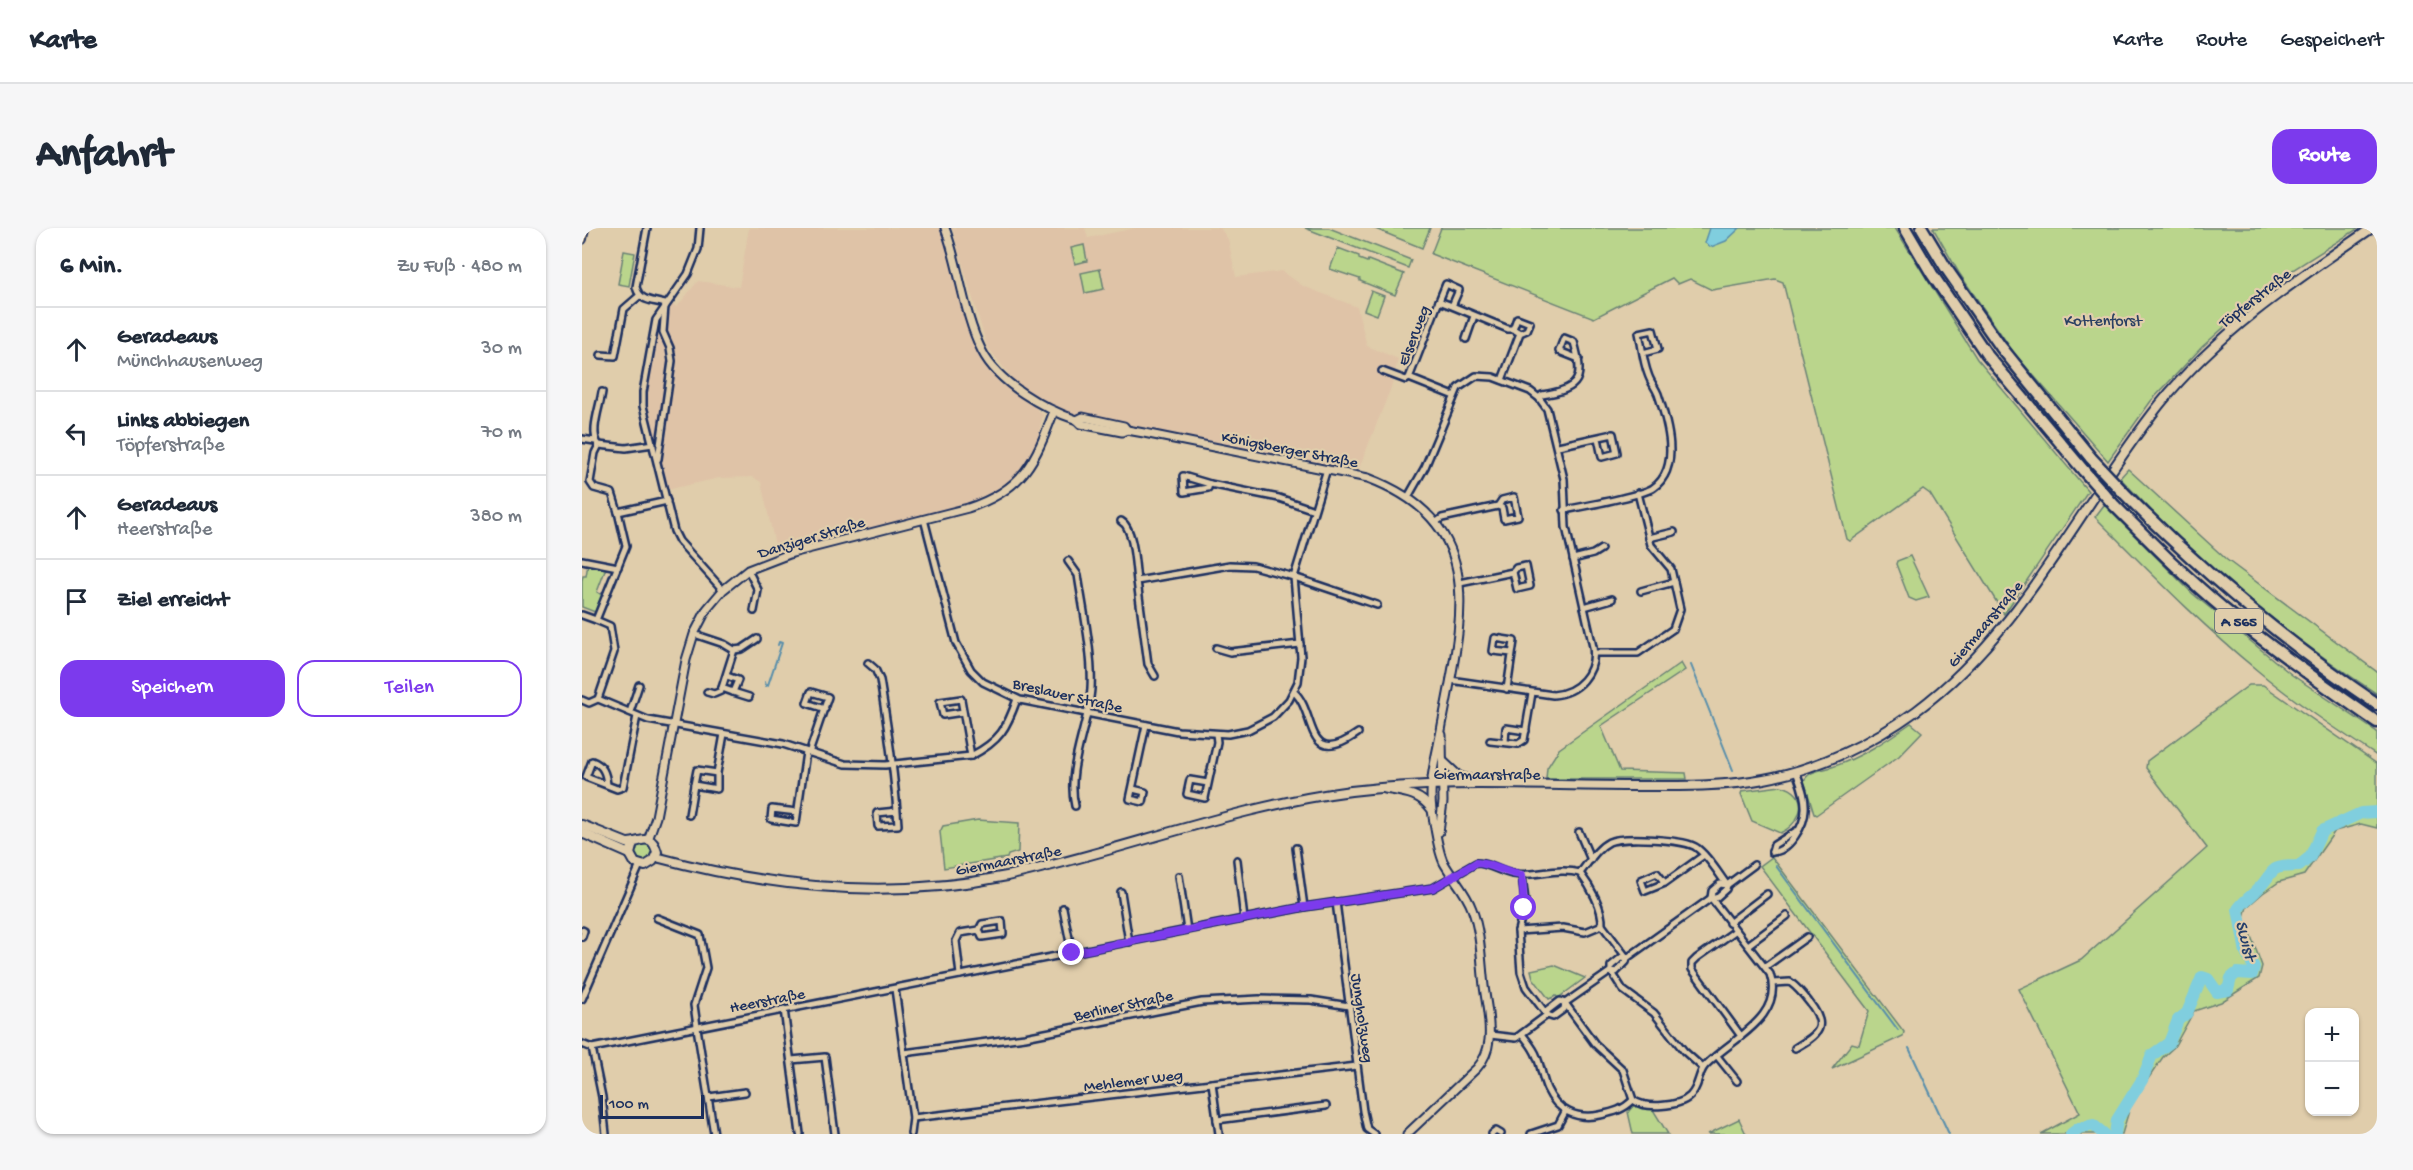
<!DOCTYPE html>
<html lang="de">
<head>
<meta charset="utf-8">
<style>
  body { margin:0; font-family:"Gochi Hand",sans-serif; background:#f6f6f7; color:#1f2937 }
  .controls { position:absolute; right:18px; bottom:18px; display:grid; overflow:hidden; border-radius:12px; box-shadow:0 2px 4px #0004 }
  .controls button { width:54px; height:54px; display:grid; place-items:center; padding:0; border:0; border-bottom:2px solid #e0e1e3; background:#fff; color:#1f2937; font:30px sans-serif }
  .scale { position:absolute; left:18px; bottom:15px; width:104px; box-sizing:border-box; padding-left:6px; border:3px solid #1b2f5e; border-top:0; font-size:16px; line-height:21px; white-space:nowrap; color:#1b2f5e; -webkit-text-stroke:4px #e0cdab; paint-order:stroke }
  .stop { position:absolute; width:18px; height:18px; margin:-14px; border:4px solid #7c3aed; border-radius:50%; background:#fff }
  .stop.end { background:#7c3aed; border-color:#fff; box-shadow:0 2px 6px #0008 }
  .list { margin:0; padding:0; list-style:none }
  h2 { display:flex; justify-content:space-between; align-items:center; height:78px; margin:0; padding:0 24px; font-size:26px }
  h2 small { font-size:20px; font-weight:400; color:#747a83 }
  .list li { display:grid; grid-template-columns:39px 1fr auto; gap:18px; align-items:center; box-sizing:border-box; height:84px; padding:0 24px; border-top:2px solid #e0e1e3 }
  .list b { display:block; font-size:22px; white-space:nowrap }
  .list p { margin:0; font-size:20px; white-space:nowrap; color:#747a83 }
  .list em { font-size:20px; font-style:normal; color:#747a83 }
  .actions { display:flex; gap:12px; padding:18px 24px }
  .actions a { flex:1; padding:14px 0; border:2px solid #7c3aed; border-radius:18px; text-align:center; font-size:21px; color:#7c3aed }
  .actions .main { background:#7c3aed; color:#fff }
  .icon { flex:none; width:33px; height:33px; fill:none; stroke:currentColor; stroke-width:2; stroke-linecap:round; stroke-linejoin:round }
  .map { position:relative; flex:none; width:1795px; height:906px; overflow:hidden; border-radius:18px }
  header { display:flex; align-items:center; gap:36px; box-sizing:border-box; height:84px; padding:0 30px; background:#fff; border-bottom:2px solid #e0e1e3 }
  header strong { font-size:28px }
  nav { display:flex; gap:33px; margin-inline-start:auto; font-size:21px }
  .intro { display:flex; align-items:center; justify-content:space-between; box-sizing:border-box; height:144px; padding:0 36px }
  h1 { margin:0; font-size:42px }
  .button { padding:15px 27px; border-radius:18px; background:#7c3aed; color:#fff; font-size:21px; font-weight:700 }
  main { display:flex; gap:36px; padding:0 36px }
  aside { flex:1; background:#fff; border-radius:18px; box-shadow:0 2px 4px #0004 }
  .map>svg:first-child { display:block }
  .built { fill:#dfc3a7 }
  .green { fill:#bad58c; stroke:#6a8275; stroke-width:1.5 }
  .water { fill:#80cede; stroke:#588eab; stroke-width:1.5 }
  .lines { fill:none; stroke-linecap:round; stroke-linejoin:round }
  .stream { stroke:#588eab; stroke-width:2 }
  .river { stroke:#80cede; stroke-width:12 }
  .minor-casing { stroke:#1b2f5e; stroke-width:10 }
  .tertiary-casing { stroke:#1b2f5e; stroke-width:11 }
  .secondary-casing { stroke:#1b2f5e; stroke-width:12 }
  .motorway-casing { stroke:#1b2f5e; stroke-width:15 }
  .minor { stroke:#e0cdab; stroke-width:5 }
  .tertiary { stroke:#e0cdab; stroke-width:7 }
  .secondary { stroke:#e0cdab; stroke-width:8 }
  .motorway { stroke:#e0cdab; stroke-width:10 }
  .motorway-bridge-casing { stroke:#1b2f5e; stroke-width:15; stroke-linecap:butt }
  .motorway-bridge { stroke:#e0cdab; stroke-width:10 }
  .route { stroke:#7c3aed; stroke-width:8 }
  .labels { text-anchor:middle; stroke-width:4.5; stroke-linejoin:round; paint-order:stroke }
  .shield { fill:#e0cdab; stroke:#565e75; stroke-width:1.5 }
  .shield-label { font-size:15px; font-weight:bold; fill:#1b2f5e }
  .street-label { font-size:16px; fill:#1b2f5e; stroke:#e0cdab }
  .park-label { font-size:16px; fill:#2b4063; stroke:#e0cdab }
  .water-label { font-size:18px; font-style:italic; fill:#253f6b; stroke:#e0cdab }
</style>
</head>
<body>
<header>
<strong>Karte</strong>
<nav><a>Karte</a><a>Route</a><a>Gespeichert</a></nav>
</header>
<div class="intro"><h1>Anfahrt</h1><a class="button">Route</a></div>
<main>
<aside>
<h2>6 Min.<small>Zu Fuß · 480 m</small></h2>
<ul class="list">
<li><svg class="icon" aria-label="ahead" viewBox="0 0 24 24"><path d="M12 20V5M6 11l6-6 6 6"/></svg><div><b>Geradeaus</b><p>Münchhausenweg</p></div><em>30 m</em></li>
<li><svg class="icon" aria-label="left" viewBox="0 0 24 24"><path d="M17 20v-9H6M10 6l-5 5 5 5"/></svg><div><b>Links abbiegen</b><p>Töpferstraße</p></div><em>70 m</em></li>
<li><svg class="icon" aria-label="ahead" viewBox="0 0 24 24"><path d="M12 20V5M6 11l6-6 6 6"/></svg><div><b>Geradeaus</b><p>Heerstraße</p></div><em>380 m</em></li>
<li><svg class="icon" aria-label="arrive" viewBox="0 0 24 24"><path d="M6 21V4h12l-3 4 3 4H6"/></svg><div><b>Ziel erreicht</b></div></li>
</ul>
<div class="actions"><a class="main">Speichern</a><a>Teilen</a></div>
</aside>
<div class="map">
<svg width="1795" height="906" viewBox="0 0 1795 906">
  <rect width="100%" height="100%" fill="#e0cdab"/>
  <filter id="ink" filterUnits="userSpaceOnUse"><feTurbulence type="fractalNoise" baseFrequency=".0167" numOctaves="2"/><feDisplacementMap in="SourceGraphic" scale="12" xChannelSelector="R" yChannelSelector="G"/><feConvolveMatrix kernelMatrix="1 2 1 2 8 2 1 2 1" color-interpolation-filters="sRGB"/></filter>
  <g filter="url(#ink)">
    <g class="built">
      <polygon points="167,0 358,0 366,17 386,102 401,133 419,156 453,179 461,187 454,218 439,245 410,269 388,277 195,326 179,254 171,249 137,250 80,263 62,195 59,155 71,89 82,71 95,79 116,53 157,59"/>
      <polygon points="370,0 503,0 506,10 553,0 638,0 646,11 654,49 700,43 721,58 775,79 785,118 816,131 810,157 776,243 488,185 455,169 436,158 405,118"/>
    </g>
    <g class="green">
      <polygon points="723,0 747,0 829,32 826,40"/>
      <polygon points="791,0 848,0 840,20"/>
      <polygon points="859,0 1313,0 1395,131 1506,263 1422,386 1348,266 1341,261 1268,313 1265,311 1201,54 1193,51 1130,62 1108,51 1096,56 1090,50 1012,90 849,26"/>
      <polygon points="1351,0 1777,0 1695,52 1620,119 1569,173 1526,233 1432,125 1377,45"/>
      <polygon points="502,17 505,33 493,36 489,20"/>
      <polygon points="756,20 777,28 777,31 785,34 786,32 822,46 813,67 778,53 778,51 748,41"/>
      <polygon points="42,23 53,25 47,58 36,56"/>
      <polygon points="518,41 522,61 503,65 499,45"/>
      <polygon points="789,63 802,68 795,87 782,82"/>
      <path d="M1546,241L1645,332L1795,444V466C1727,421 1662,372 1603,316C1580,295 1560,272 1538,250Z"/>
      <path d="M1522,277L1611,366L1710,447L1795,504V528C1754,501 1713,474 1676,443C1618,396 1566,342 1513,289Z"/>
      <polygon points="1328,328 1347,369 1334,373 1327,370 1314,336 1315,333"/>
      <polygon points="6,336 24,340 15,364 20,367 13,384 0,379 0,352 1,348 4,348"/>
      <polygon points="1099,435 1103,442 1019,498 1038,543 1104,545 1105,551 964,551 965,540 977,521"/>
      <polygon points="1667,457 1681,457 1795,536 1795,600 1779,596 1753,603 1722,647 1697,654 1681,665 1665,679 1662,689 1680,738 1677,750 1639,774 1612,783 1592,819 1581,829 1549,876 1540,906 1459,906 1498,885 1437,761 1499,732 1625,620 1564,540 1565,533"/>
      <path d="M1329,495L1340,504L1317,528L1234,587L1232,586L1222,553C1226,543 1240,542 1250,539C1278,530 1305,512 1329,495Z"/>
      <path d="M1199,558C1228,564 1222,594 1198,605L1170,593L1159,566L1160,563Z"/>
      <polygon points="396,592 437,595 436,624 426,627 425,630 362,640 358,604 361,598"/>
      <circle cx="61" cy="625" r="9"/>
      <polygon points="1190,629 1322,804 1321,808 1250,841 1270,815 1277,817 1287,783 1178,638"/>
      <polygon points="972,737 1003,750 976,770 974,768 967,771 951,750 949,742"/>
      <polygon points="1052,877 1060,881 1070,880 1086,906 1051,906 1046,884"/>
      <polygon points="1157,891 1164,906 1126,906"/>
    </g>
    <polygon class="water" points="1128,0 1158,0 1144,13 1129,19 1123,15"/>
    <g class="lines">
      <g class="stream">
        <polyline points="1109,437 1151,542"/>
        <polyline points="183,454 184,458 186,457 200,415 197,414 196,417"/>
        <polyline points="1194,638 1316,802"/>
        <polyline points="1327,820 1367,906"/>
      </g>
      <g class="river">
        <polyline points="1489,906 1497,900 1511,897 1522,906"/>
        <path d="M1533,906L1535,892L1560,852L1570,827L1587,815L1596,792L1605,785L1620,749L1626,751L1635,764L1646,762L1649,750L1655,745L1670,746L1672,739L1664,725L1656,681C1662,673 1667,670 1674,663C1695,644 1682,638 1717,638L1728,629L1740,603L1779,585L1795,584"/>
      </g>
      <defs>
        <g id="minor">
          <path d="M65,0L54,59C58,74 70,72 83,76"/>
          <polyline points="118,0 116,21 106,46 74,92 61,164 61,178 92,303 97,313 141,362"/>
          <polyline points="870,78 857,73 864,56 877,62 870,78 926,101 931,101"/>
          <polyline points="884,111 892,88"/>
          <polyline points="19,127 33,128 42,81 57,68"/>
          <polyline points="800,143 824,152 827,150 872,168"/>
          <polyline points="827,150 857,73"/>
          <polyline points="920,152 938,105 945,102 948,95 935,90 931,101 938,105"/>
          <path d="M20,164C18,179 7,205 17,217L13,225L8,254L12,260L30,265L36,284"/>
          <path d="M957,170L960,167C1000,161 1002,150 992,114L982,110L977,123L997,131"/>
          <polyline points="0,211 13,213"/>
          <polyline points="17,217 44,220 71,216"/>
          <polyline points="976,218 1031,206 1035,225 1020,229 1016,210"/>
          <polyline points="76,231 90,133 88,120 81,104 83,78"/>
          <polyline points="628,256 697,270 732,282"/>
          <polyline points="626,260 602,264 601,248 628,256 627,258"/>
          <path d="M826,269L843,239L876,160L894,148L911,149L948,163L957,170L965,181L982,251L984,299L1011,419C1015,445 996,465 971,467L868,452"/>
          <path d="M982,282C998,279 1061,267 1071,260C1100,240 1085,193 1076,166C1073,159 1068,153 1066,146C1061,133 1060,118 1057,105L1071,102L1076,121L1061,125"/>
          <polyline points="342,291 374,415 389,442 401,454 438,472 596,503 646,506 666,502 691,489 707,472 716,454 719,429 712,349 745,241"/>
          <path d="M539,293C552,300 553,338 555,353L648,337L671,338L712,349L795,377"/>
          <polyline points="853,295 860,290 916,278 920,272 932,269 936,288 922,291 920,280 916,278"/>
          <polyline points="1067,310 1092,304"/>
          <polyline points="991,331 1011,326 1019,321"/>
          <polyline points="0,332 36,339"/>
          <path d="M486,333L496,347C501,381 511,427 509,461C506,500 484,540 493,578"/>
          <polyline points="166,342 176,362 172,383"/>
          <polyline points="555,353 566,436 573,448"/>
          <polyline points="878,355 931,344 934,340 944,338 948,358 935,361 931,344"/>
          <polyline points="1059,363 1092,354"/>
          <polyline points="1002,379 1030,371"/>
          <polyline points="0,387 14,392"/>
          <polyline points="112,406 142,416 152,422 139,463 132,466 125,464"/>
          <polyline points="634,420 648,424 718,416"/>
          <polyline points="152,422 160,421 175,411"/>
          <polyline points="1012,425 1056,425 1091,401 1098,381 1089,341 1069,317 1056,265"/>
          <path d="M286,435L293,441L298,452C306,501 313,548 316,597L296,598L295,585L315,583"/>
          <polyline points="140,460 151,464 156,452 145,448"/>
          <polyline points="925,461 932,413 913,410 911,423 930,425"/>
          <polyline points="151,464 167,469"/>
          <path d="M712,464C735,484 722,543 776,505"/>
          <polyline points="16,471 32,424 28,398 14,392 44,318 36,284 85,273"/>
          <path d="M0,472L7,475L16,471L66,492L201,516L263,536L303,537L389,528C418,513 425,500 435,471"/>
          <polyline points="48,484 57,457"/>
          <polyline points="381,484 361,487 358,474 379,471 389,528"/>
          <polyline points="908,513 936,516 942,512 950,465"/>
          <polyline points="923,514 924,500 944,503"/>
          <polyline points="227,525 246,469 229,464 225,475 243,481"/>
          <polyline points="135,545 135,561 112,557 115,542 135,545 142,506"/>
          <polyline points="626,555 608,552 605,566 623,570 635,514 634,506"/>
          <path d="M25,557C24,545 21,537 10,533L4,549L35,561L41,559L55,488"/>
          <polyline points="551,561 563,564 561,574 548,571 564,497"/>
          <polyline points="215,584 190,581 189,591 214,595 224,524"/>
          <polyline points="107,587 112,557"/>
          <polyline points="997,604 1009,632"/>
          <polyline points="714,620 722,679"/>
          <path d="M1190,624C1207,624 1223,597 1223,581C1224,568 1218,555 1214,543"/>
          <polyline points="1190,624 1192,617 1214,603"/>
          <polyline points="655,632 662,691"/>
          <path d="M998,645C1007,634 1015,620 1027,614C1040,608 1104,611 1115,620C1127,629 1136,645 1145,657"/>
          <path d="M998,645C1008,658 1021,680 1020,697L1045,730"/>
          <polyline points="940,647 943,673 936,703 939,744 944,759 965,787"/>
          <polyline points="597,648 605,702"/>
          <polyline points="1083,655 1075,645 1059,652 1063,663 1083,655 1122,627"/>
          <polyline points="539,664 547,714"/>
          <polyline points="1129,670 1130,663 1138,656 1145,657"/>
          <polyline points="754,674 781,883 785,901 792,906"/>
          <polyline points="481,680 490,725"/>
          <polyline points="75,690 118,707 124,740 112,777 115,798"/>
          <polyline points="1147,695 1185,666"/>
          <polyline points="0,702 2,703 0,709"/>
          <polyline points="936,703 981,700 1003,704 1020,697"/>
          <polyline points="1153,703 1115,730 1110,735 1110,741 1159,808"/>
          <polyline points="1166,717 1205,688"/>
          <polyline points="1183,739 1225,709"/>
          <polyline points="1029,743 1029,738 1040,729 1045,730 1129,670 1134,670 1144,661 1145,657 1172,637"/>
          <polyline points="1029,743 1041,762 1072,785 1102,823 1121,840"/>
          <polyline points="378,747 374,713 378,705 397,702 400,696 420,693 421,706 400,709 397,702"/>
          <path d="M1191,755L1208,754C1216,760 1221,766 1227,774C1247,799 1237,806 1213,820"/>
          <polyline points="313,761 331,890 329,906"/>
          <polyline points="0,771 58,637"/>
          <polyline points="983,775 1013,816 1041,842 1051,872"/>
          <polyline points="202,781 218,906"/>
          <polyline points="965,787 971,789 982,781 983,775 1029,743 1034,744 1044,734 1045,730"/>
          <polyline points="115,800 132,906"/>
          <path d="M940,806C944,811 948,816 951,821C959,833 959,848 965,861C975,883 995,892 1018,887C1032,884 1041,882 1051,872"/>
          <polyline points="908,807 934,810 965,787 965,783 978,773 983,775"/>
          <path d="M0,816L10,820L722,679L851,660L894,635C907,635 918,644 931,646C954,649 975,639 998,645"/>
          <polyline points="10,820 20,869 24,906"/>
          <polyline points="322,825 443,809 620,774 677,771 729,772 767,778"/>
          <polyline points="1135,828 1155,853"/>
          <polyline points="209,832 243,829 253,906"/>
          <polyline points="630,855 637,906"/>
          <polyline points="127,869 163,864"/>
          <path d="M1051,872C1063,881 1097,879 1108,868C1117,859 1116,847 1122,839C1146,812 1203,791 1188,746L1129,670"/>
          <polyline points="331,890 775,838"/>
          <polyline points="635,892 744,878"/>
          <polyline points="910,906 914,903 919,906"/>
          <polyline points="949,906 976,897 983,884"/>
        </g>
        <g id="tertiary">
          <path d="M363,0C378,40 381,85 400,123C416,155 462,181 495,192L499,196L540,204L545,202L562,205L786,250C910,297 879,394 860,497C855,526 846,552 850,582C852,595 856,624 862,635C871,651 884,664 890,681C899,705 899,732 902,758C904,775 909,794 907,812C906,823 902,832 895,840L825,906"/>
          <polyline points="495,192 501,189 542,198 545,202"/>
          <polyline points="862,534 877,548 898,554"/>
          <path d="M803,561C820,564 838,565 849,581"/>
          <polyline points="857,604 861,574 860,507"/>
          <path d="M66,612L74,589L104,432L112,406L125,381L141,362L166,342L210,325L386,280C441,262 453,234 472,183"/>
        </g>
        <g id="secondary">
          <polyline points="0,11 2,0"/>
          <path d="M0,597L45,615C58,616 69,602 75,624L71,633L63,638L53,635L48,626L51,615"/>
          <polyline points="0,605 48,626"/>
          <path d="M74,629C188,660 307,672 425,648C540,623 653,578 769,563C863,551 960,558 1055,558C1097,558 1140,559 1182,551C1236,541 1290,515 1334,483C1441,404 1497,278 1578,176C1637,103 1714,52 1790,0"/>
        </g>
        <g id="motorway">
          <polyline points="1323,0 1350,46 1405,127 1502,243"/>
          <polyline points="1340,0 1364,40 1419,119 1509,230"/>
          <path d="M1541,264C1619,343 1703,414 1795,476"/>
          <path d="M1532,277C1568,313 1603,349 1643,382C1692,422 1743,458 1795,494"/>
        </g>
      </defs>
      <use href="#minor" class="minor-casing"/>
      <use href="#tertiary" class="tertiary-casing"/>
      <use href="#secondary" class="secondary-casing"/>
      <use href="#motorway" class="motorway-casing"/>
      <use href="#minor" class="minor"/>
      <use href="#tertiary" class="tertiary"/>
      <use href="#secondary" class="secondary"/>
      <use href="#motorway" class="motorway"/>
      <defs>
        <g id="motorway-bridge">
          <polyline points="1509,230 1541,264"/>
          <polyline points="1502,243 1532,277"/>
        </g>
      </defs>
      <use href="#motorway-bridge" class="motorway-bridge-casing"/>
      <use href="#motorway-bridge" class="motorway-bridge"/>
    </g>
  </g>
  <g class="lines" filter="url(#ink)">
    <path class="route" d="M490,725L722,679L851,660L894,635C910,635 924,646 940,647L942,680"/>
  </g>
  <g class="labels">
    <rect class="shield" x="1633" y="381" width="48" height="24" rx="4.5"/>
    <g class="shield-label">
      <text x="1657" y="398">A 565</text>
    </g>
    <g class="street-label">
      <text transform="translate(1672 69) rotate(-38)" y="6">Töpferstraße</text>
      <text transform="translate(830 107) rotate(-69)" y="6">Elserweg</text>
      <text transform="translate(708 220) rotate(11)" y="6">Königsberger Straße</text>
      <text transform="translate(229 308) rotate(-17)" y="6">Danziger Straße</text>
      <text transform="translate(1402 395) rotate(-50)" y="6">Giermaarstraße</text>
      <text transform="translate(486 466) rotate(13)" y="6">Breslauer Straße</text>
      <text x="905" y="551">Giermaarstraße</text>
      <text transform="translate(426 631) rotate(-11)" y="6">Giermaarstraße</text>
      <text transform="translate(185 771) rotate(-11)" y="6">Heerstraße</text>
      <text transform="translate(541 776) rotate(-12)" y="6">Berliner Straße</text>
      <text transform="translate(782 790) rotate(82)" y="6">Jungholzweg</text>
      <text transform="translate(551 851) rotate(-7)" y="6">Mehlemer Weg</text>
    </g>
    <g class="park-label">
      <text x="1521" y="97">Kottenforst</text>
    </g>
    <g class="water-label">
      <text transform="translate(1665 712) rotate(75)" y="6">Swist</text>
    </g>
  </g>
</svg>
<div class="controls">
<button>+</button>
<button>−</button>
</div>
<div class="scale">100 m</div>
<div class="stop" style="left:942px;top:680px"></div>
<div class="stop end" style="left:490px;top:725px"></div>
</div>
</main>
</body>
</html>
